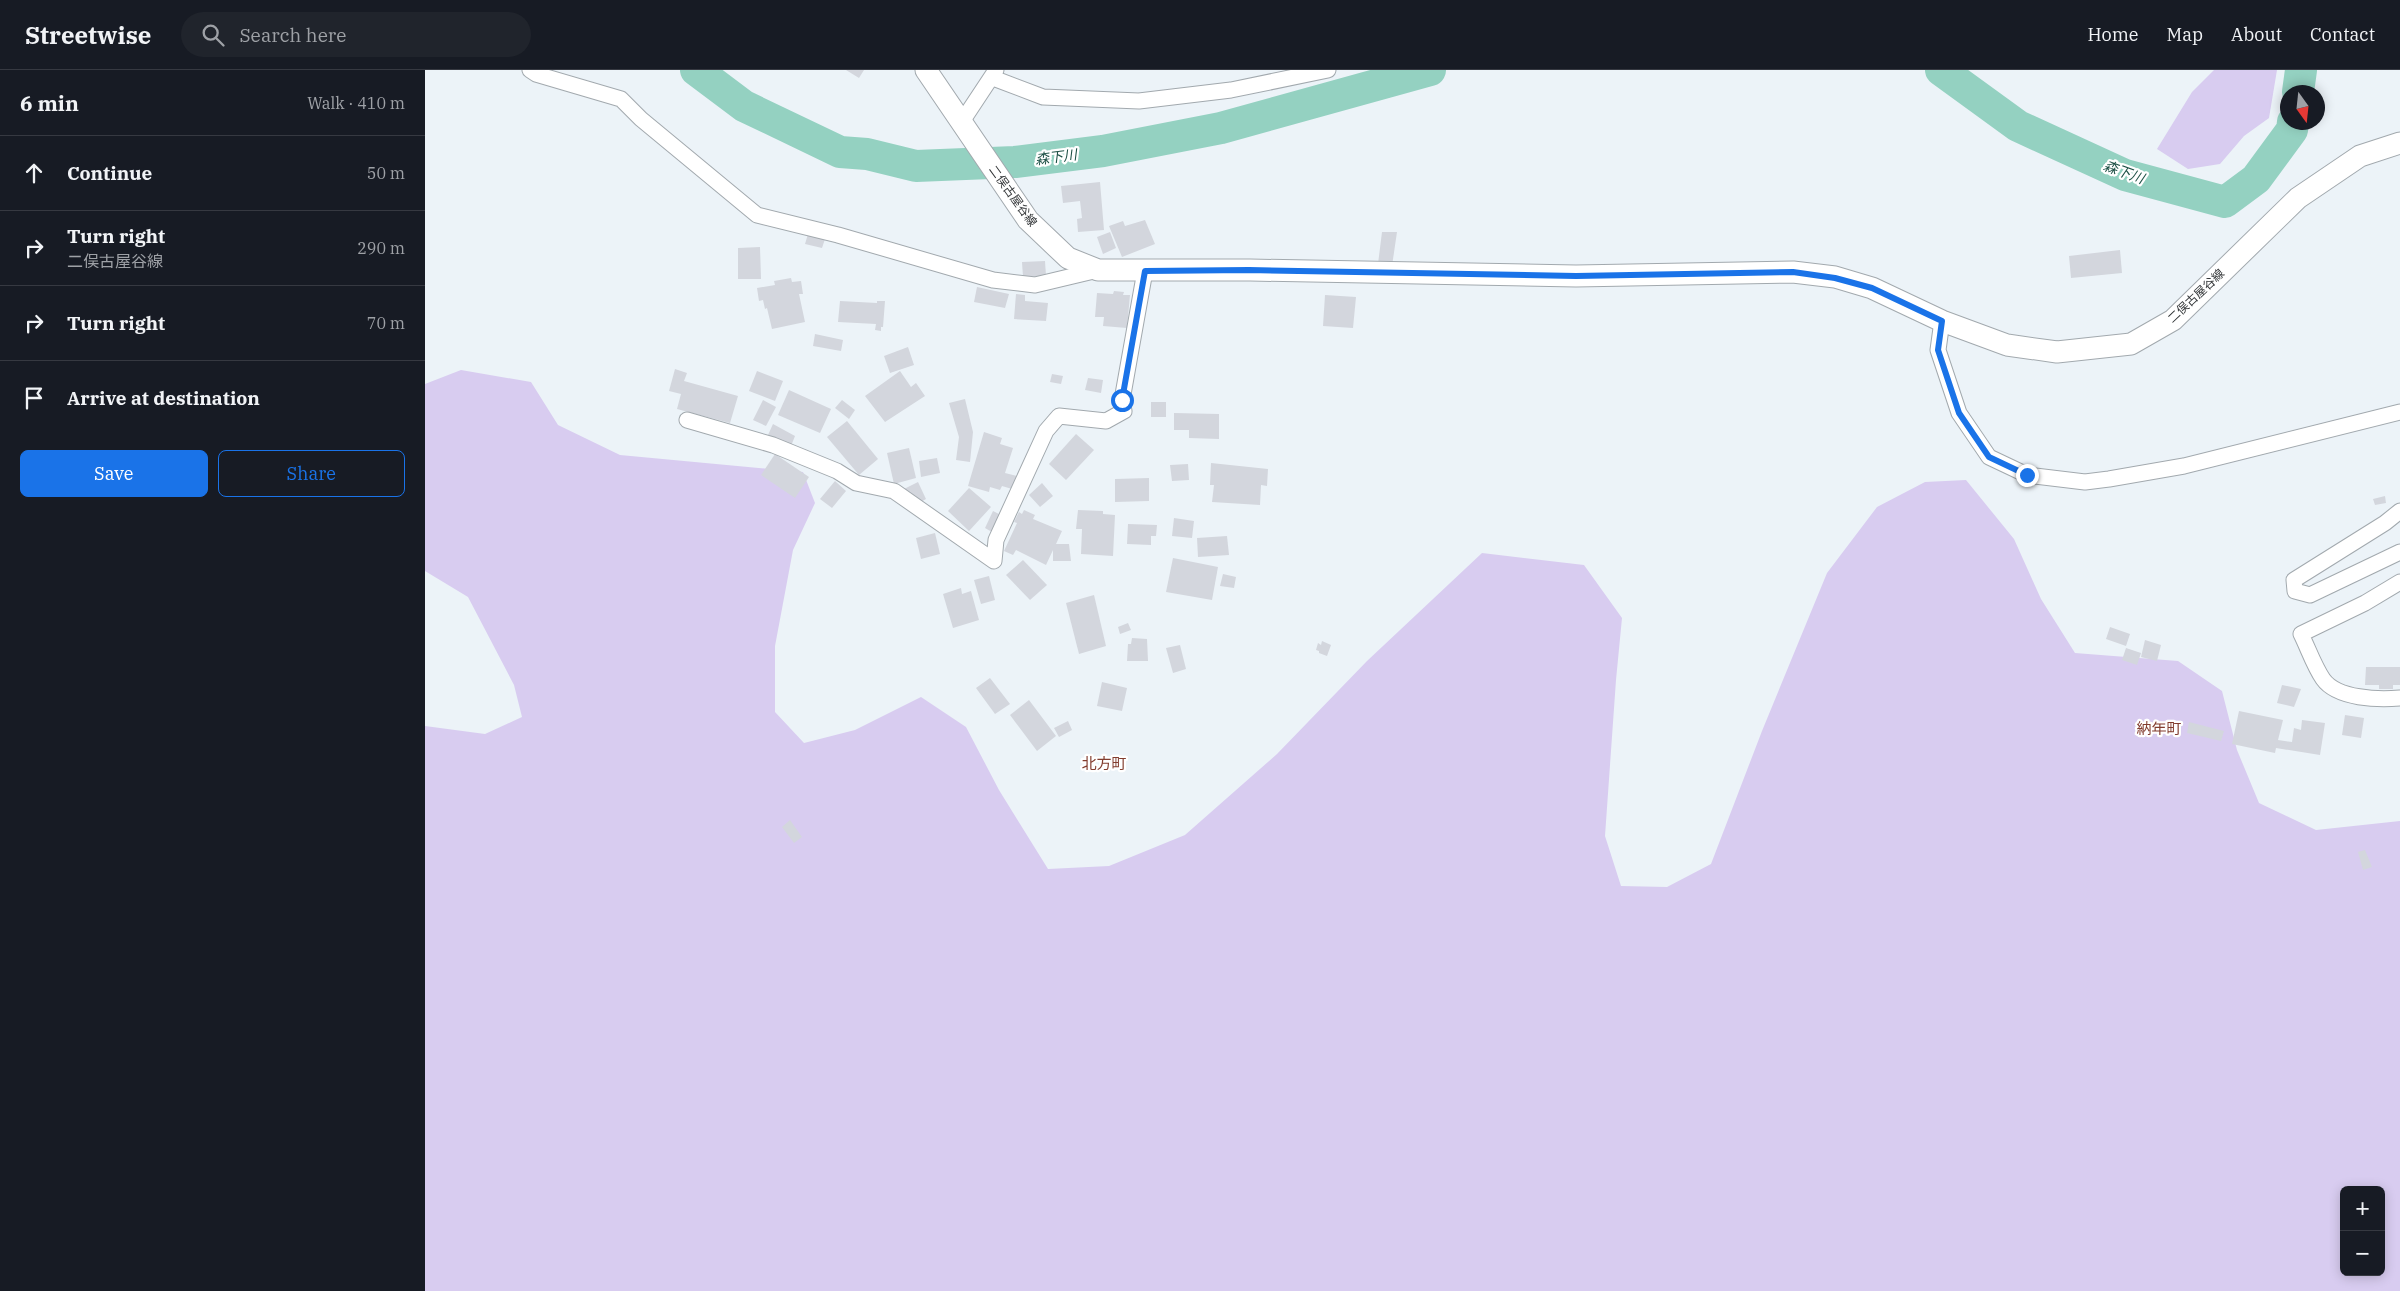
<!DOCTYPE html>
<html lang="en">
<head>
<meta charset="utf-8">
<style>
  body { margin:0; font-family:"IBM Plex Serif","Noto Sans JP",serif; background:#20242c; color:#f1f3f6 }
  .controls { position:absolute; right:15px; bottom:15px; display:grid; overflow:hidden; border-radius:8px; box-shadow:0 2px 12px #0003 }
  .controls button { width:45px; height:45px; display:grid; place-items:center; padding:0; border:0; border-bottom:1px solid #363941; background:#171b24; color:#f1f3f6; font:25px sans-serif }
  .compass { position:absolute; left:1855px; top:15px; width:45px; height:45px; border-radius:50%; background:#171b24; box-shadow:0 2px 12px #0003; rotate:165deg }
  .stop { position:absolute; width:15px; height:15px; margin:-11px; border:4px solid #1a73e8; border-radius:50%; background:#fff }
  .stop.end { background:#1a73e8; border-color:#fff; box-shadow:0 1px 5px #0008 }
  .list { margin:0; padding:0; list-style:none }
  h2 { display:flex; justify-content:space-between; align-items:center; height:65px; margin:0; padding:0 20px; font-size:21px }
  h2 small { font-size:16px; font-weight:400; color:#9ea1a6 }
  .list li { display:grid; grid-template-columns:32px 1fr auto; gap:15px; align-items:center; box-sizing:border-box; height:75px; padding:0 20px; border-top:1px solid #363941 }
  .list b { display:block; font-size:19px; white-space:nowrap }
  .list p { margin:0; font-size:16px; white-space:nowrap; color:#9ea1a6 }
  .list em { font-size:16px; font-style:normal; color:#9ea1a6 }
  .actions { display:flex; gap:10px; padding:15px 20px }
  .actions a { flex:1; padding:11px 0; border:1px solid #1a73e8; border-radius:8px; text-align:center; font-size:18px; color:#1a73e8 }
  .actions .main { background:#1a73e8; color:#fff }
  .icon { flex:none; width:28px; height:28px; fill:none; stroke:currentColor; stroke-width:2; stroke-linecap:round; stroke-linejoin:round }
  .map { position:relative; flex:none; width:1975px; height:1221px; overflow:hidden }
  header { display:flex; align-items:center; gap:30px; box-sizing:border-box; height:70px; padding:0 25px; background:#171b24; border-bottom:1px solid #363941 }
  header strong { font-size:24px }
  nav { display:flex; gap:28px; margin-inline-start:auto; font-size:18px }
  .search { width:350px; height:45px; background:#20242c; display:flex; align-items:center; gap:12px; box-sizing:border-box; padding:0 18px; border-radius:28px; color:#9ea1a6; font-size:19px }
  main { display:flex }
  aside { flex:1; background:#171b24 }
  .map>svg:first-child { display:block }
  .green { fill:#d8ccf0; fill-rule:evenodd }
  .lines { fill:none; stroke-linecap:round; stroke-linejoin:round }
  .river { stroke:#94d1c1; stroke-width:32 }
  .building { fill:#d3d6dd }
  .minor-casing { stroke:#a2a9ae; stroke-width:17 }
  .secondary-casing { stroke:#a2a9ae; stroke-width:23 }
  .minor { stroke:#fff; stroke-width:15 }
  .secondary { stroke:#fff; stroke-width:21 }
  .route { stroke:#1a73e8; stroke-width:6 }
  .labels { text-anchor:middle; stroke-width:4.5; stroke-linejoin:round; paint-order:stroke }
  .street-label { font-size:12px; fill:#323537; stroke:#fff }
  .water-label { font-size:14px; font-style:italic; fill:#1c4f44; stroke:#fff }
  .quarter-label { font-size:15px; fill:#823c2e; stroke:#fff }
</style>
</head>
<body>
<header>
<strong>Streetwise</strong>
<div class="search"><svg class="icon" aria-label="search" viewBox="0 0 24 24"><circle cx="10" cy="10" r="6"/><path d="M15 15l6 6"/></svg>Search here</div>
<nav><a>Home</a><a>Map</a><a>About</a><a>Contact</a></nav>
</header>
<main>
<aside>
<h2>6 min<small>Walk · 410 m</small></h2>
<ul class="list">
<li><svg class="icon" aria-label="ahead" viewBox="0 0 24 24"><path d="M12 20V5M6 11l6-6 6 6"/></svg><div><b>Continue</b></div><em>50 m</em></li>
<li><svg class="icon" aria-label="right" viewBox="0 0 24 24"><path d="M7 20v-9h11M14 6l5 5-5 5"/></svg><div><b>Turn right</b><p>二俣古屋谷線</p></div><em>290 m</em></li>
<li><svg class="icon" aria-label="right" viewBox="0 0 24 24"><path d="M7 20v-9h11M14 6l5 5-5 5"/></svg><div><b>Turn right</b></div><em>70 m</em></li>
<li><svg class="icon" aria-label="arrive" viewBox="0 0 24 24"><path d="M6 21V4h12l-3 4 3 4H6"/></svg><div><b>Arrive at destination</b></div></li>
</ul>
<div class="actions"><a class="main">Save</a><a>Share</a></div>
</aside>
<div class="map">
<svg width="1975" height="1221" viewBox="0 0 1975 1221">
  <rect width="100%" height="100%" fill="#ecf3f8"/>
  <g class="green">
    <polygon points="1789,0 1852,0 1844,48 1819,66 1795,94 1763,99 1732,79 1767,22"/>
    <path d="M36,300L106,312L133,355L195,385L378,402L390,433L368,480L350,576V642L379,673L430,660L496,627L541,657L574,720L623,799L684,796L760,765L852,684L942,591L1057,483L1159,495L1197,548L1191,610L1180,766L1196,816L1242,817L1286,794L1337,661L1402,503L1452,437L1500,412L1541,410L1589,469L1616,529L1650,583L1753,591L1797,621L1812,680L1834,733L1891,760L1975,751V1221H0V656L60,664L97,647L89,615L43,527L0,501V314ZM1919,1120H1956V1202H1919Z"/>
  </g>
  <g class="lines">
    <g class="river">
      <polyline points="271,0 319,36 415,82 442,84 491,96 590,92 678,81 796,58 1005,0"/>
      <polyline points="1516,0 1593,56 1700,105 1800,132 1831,109 1867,60 1868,52"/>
      <polyline points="1873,22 1876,0"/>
    </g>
  </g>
  <g class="building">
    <polygon points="421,0 439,0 434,8"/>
    <polygon points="675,112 679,160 653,162 652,149 657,148 655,131 638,133 636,116"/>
    <polygon points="720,150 730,174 697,187 684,156 698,151 700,156"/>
    <polygon points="685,162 691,178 678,184 672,167"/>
    <polygon points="957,162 972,162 967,196 953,194"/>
    <polygon points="383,164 400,169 397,178 380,174"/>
    <polygon points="335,177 336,209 313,209 313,178"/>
    <polygon points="1695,180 1697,203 1646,208 1644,186"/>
    <polygon points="620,191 621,206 598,207 597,192"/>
    <polygon points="366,208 367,212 376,211 378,224 374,224 380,252 347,259 342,238 340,239 338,230 334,231 332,218 350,215 349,211"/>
    <polygon points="552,217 584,224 580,238 549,232"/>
    <polygon points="689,221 699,222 698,225 705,225 702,258 678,256 679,247 670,247 672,223 688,224"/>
    <polygon points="591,224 600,225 600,231 623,233 621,251 589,249"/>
    <polygon points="900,225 931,227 928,258 898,256"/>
    <polygon points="415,231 452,233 452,231 460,231 458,257 456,257 456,261 450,260 451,254 413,252"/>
    <polygon points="390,264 418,270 416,281 388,276"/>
    <polygon points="483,277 489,295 465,303 459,286"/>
    <polygon points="250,299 262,303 259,311 313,326 305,353 252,339 256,324 244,321"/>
    <polygon points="332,301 358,311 350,331 324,321"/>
    <polygon points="475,301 486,317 491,313 500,326 460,352 440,326"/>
    <polygon points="627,304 638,306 636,314 625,312"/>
    <polygon points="663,308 678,310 676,323 660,320"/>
    <polygon points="364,320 406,339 395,363 353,345"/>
    <polygon points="540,329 548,362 545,392 531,390 534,367 524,333"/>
    <polygon points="338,330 351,337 341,356 328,350"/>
    <polygon points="417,330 430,340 424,349 410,338"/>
    <rect x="726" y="332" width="15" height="15"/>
    <polygon points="749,343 794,344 794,369 764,368 764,360 749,360"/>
    <polygon points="422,351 453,389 434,405 402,367"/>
    <polygon points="348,354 370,366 366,376 343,365"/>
    <polygon points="559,362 577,368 575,374 588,378 580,403 592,406 587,419 577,416 575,420 565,417 564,422 543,416"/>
    <polygon points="651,364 669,380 641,410 624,394"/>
    <polygon points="484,378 491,408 469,414 462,383"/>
    <polygon points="350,384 384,407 370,428 336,405"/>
    <polygon points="512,388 515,403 496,407 494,391"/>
    <polygon points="786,393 843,399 842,416 836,415 835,435 787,432 789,415 785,415"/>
    <polygon points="763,394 764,410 747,411 745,395"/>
    <polygon points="724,408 724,431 690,432 690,409"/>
    <polygon points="410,411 421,421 407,438 395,429"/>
    <polygon points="493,412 501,429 494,433 479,419"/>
    <polygon points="617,413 628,426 615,437 604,425"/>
    <polygon points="544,418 566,437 544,461 523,441"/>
    <polygon points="1960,426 1961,433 1950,435 1948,429"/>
    <polygon points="599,440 610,445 608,449 637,461 631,474 644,474 646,491 628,491 628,480 621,495 591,480 588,485 579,481 592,453 589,452 594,442 597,444"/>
    <polygon points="653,440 678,441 678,444 690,445 688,486 656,484 657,459 651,459"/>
    <polygon points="568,441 576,445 567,462 560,458"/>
    <polygon points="749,448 769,451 767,468 747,466"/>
    <polygon points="703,454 732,455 731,466 726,466 726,475 702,474"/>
    <polygon points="510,463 515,484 496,489 491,468"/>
    <polygon points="802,466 804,485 773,487 772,468"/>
    <polygon points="748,488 793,497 787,530 741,522"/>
    <polygon points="598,490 622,515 605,530 581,505"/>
    <polygon points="798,504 811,507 809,518 795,516"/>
    <polygon points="564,506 570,530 556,534 549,510"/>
    <polygon points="536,518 537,524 546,521 554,550 528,558 518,524"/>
    <polygon points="669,525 681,576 654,584 641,533"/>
    <polygon points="703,553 706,560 695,564 693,557"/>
    <polygon points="1685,557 1705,564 1701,576 1681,569"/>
    <polygon points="707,568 722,569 723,591 702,591 703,574 706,574"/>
    <polygon points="1720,570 1736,575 1732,591 1716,587"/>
    <polygon points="897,571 906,575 902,586 894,583 894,581 891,580 893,573 896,575"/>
    <polygon points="755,575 761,599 748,603 741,578"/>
    <polygon points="1701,578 1716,583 1712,595 1697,590"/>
    <polygon points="1941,597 1975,597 1975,615 1968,615 1968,619 1954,619 1954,615 1940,615"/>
    <polygon points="565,608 585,634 570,644 551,618"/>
    <polygon points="677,612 702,618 697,641 672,636"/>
    <polygon points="1857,615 1876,619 1869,637 1852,633"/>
    <polygon points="604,630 631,666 612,681 585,645"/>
    <polygon points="1814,641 1858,650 1853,670 1867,672 1869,658 1876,660 1877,650 1900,653 1895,685 1851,678 1850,683 1807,674"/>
    <polygon points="1920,645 1939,648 1936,668 1917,665"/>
    <polygon points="643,651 647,660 634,667 629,658"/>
    <polygon points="1764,652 1799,661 1796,671 1762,663"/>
    <polygon points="365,750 377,767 369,773 357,757"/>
    <polygon points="1940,780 1947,797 1938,800 1933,782"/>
  </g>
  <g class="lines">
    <defs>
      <g id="minor">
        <polyline points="105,0 111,4 196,29 216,49 332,145 413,165 568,210 610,215 673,200"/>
        <polyline points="568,8 618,27 714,31 806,20 903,0"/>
        <polyline points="536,53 571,0"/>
        <polyline points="1517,251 1513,280 1534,343 1564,387 1602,405 1660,412 1684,409 1759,396 1975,342"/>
        <polyline points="262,350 348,375 412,401 431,413 469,421 569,491 571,470 621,361 634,346 681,351 699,341 697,330 720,201"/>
        <polyline points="1975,441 1960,453 1869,510 1870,521 1885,525 1975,482"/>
        <path d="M1975,512L1940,533L1876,564C1883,578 1889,596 1898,609C1912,629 1954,630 1975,628"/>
      </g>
      <polyline id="secondary" points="501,0 603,150 643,188 673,200 825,200 1151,206 1368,202 1410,207 1447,218 1517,251 1582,275 1632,282 1706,274 1748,250 1873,128 1935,86 1975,73"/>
    </defs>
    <use href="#minor" class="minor-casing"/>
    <use href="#secondary" class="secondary-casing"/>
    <use href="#minor" class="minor"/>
    <use href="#secondary" class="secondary"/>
  </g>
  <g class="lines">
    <polyline class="route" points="697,330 720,201 824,200 1151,206 1368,202 1410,208 1447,218 1517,251 1513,280 1534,343 1564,387 1602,405"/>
  </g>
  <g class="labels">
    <g class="street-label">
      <text transform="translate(588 126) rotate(54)" y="4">二俣古屋谷線</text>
      <text transform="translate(1771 226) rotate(-43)" y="4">二俣古屋谷線</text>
    </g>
    <g class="water-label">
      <text transform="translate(631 87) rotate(-7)" y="5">森下川</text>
      <text transform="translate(1699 102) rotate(20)" y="5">森下川</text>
    </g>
    <g class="quarter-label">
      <text x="1734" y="664">納年町</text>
      <text x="679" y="699">北方町</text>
    </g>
  </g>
</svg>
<div class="controls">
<button>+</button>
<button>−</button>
</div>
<svg class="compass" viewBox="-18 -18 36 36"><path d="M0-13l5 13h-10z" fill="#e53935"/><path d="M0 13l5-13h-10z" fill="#9ea1a6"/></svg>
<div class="stop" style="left:697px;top:330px"></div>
<div class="stop end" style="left:1602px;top:405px"></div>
</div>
</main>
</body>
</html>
